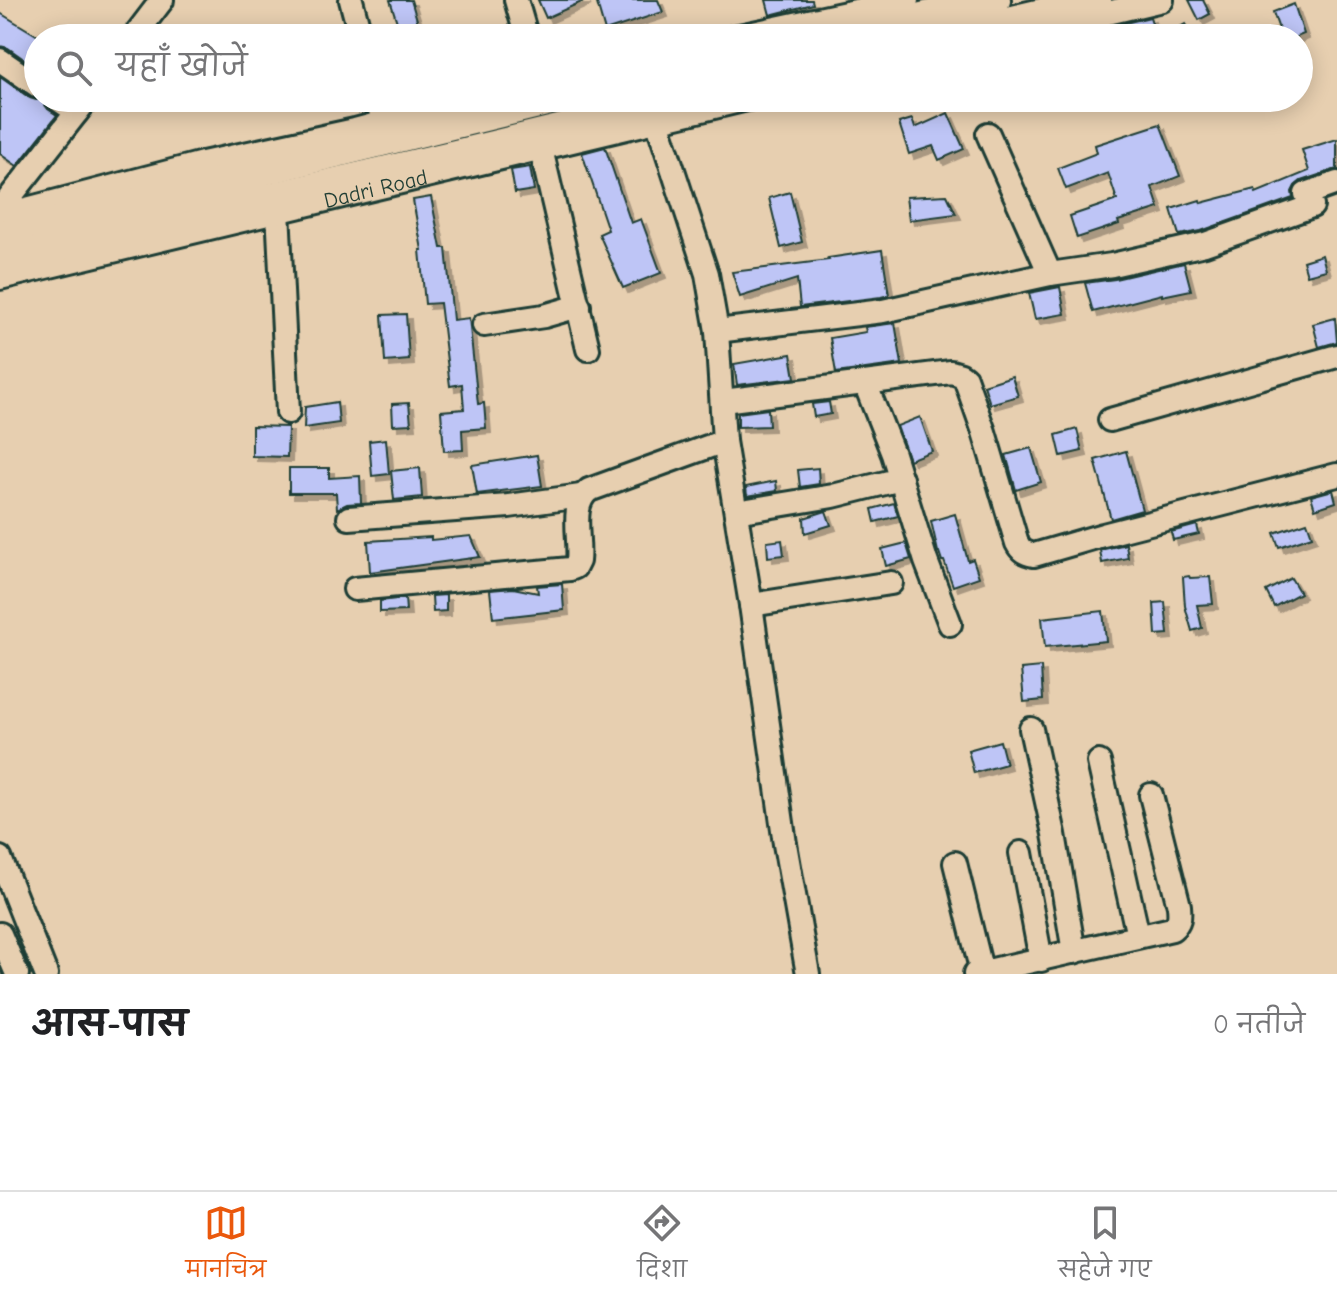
<!DOCTYPE html>
<html lang="hi">
<head>
<meta charset="utf-8">
<style>
  body { margin:0; font-family:"Comic Neue","Playpen Sans Deva",sans-serif; background:#f2f2f2; color:#202124 }
  .list { margin:0; padding:0; list-style:none }
  h2 { display:flex; justify-content:space-between; align-items:center; height:104px; margin:0; padding:0 32px; font-size:34px }
  h2 small { font-size:26px; font-weight:400; color:#757577 }
  .icon { flex:none; width:44px; height:44px; fill:none; stroke:currentColor; stroke-width:2; stroke-linecap:round; stroke-linejoin:round }
  .map { position:relative; flex:none; width:1337px; height:974px; overflow:hidden }
  .search { position:absolute; background:#fff; box-shadow:0 4px 20px #0003; left:24px; right:24px; top:24px; height:88px; display:flex; align-items:center; gap:20px; box-sizing:border-box; padding:0 28px; border-radius:44px; color:#757577; font-size:30px }
  .sheet { height:216px; background:#fff }
  nav { display:flex; justify-content:space-around; align-items:center; box-sizing:border-box; height:112px; border-top:2px solid #e0e0e0; background:#fff; font-size:22px; color:#757577 }
  nav a { display:grid; justify-items:center; gap:4px }
  nav .on { color:#ea580c }
  .map>svg:first-child { display:block }
  .building { fill:#bec5f6; stroke:#1f3d34; stroke-width:2; filter:url(#shadow) }
  .lines { fill:none; stroke-linecap:round; stroke-linejoin:round }
  .minor-casing { stroke:#1f3d34; stroke-width:28 }
  .major-casing { stroke:#1f3d34; stroke-width:34 }
  .minor { stroke:#e7cfb0; stroke-width:22 }
  .major { stroke:#e7cfb0; stroke-width:28 }
  .labels { text-anchor:middle; stroke-width:7; stroke-linejoin:round; paint-order:stroke }
  .street-label { font-size:22px; fill:#1f3d34; stroke:#e7cfb0 }
</style>
</head>
<body>
<div class="map">
<svg width="1337" height="974" viewBox="0 0 1337 974">
  <defs>
    <filter id="shadow"><feDropShadow dx="5" dy="5" stdDeviation="0" flood-color="#0004"/></filter>
  </defs>
  <rect width="100%" height="100%" fill="#e7cfb0"/>
  <filter id="ink" filterUnits="userSpaceOnUse"><feTurbulence type="fractalNoise" baseFrequency=".0125" numOctaves="2"/><feDisplacementMap in="SourceGraphic" scale="16" xChannelSelector="R" yChannelSelector="G"/><feConvolveMatrix kernelMatrix="1 2 1 2 8 2 1 2 1" color-interpolation-filters="sRGB"/></filter>
  <g filter="url(#ink)">
    <g class="building">
      <polygon points="390,0 411,0 421,33 402,38"/>
      <polygon points="538,0 586,0 546,18"/>
      <polygon points="596,0 658,0 663,12 605,31"/>
      <polygon points="766,0 812,0 813,4 770,15"/>
      <polygon points="1189,0 1203,0 1210,14 1199,20"/>
      <polygon points="1294,4 1304,34 1294,38 1282,38 1273,12"/>
      <polygon points="0,13 38,36 38,69 8,48 0,46"/>
      <polygon points="1150,17 1157,38 1063,38"/>
      <polygon points="1185,24 1193,38 1161,38"/>
      <polygon points="0,77 30,98 36,100 42,99 48,109 57,115 17,166 0,154"/>
      <polygon points="948,113 964,149 939,160 933,146 909,154 899,123 912,119 915,128"/>
      <polygon points="1160,124 1180,176 1152,187 1159,208 1118,221 1119,224 1077,238 1070,216 1117,200 1108,173 1066,189 1058,168 1097,153 1095,145"/>
      <polygon points="1337,139 1337,169 1301,181 1295,186 1292,192 1293,198 1201,231 1179,235 1171,209 1200,200 1201,203 1255,189 1256,193 1309,171 1302,150"/>
      <polygon points="605,147 631,223 641,219 661,273 623,288 599,234 608,230 582,153"/>
      <polygon points="530,167 534,190 515,193 511,170"/>
      <polygon points="790,192 802,242 781,248 769,198"/>
      <polygon points="947,195 956,214 909,220 906,197"/>
      <polygon points="431,197 441,248 446,248 453,320 469,318 478,404 484,403 486,428 462,430 463,450 444,451 441,411 464,409 462,384 450,386 440,303 425,304 420,250 422,250 413,200"/>
      <polygon points="882,250 889,295 881,297 800,307 797,279 740,297 732,272 829,260 828,258"/>
      <polygon points="1322,255 1326,270 1307,275 1303,261"/>
      <polygon points="1184,263 1191,290 1162,296 1162,294 1093,312 1085,283 1115,279"/>
      <polygon points="1060,287 1065,314 1035,319 1029,293"/>
      <polygon points="406,314 409,360 385,362 382,315"/>
      <polygon points="1335,318 1337,342 1319,347 1313,324"/>
      <polygon points="895,323 902,364 836,373 830,338 866,332 865,327"/>
      <polygon points="791,354 795,378 737,385 734,364"/>
      <polygon points="1012,376 1018,396 990,404 984,385"/>
      <polygon points="337,402 339,423 304,428 305,407"/>
      <polygon points="829,402 831,414 814,417 812,404"/>
      <polygon points="409,403 411,424 393,425 392,404"/>
      <polygon points="768,409 769,426 738,427 738,413"/>
      <polygon points="920,417 932,451 909,460 897,426"/>
      <polygon points="252,426 288,427 287,457 252,456"/>
      <polygon points="1077,429 1082,451 1061,456 1056,435"/>
      <polygon points="386,439 389,474 372,476 369,441"/>
      <polygon points="1031,448 1041,482 1016,490 1006,455"/>
      <polygon points="1126,451 1142,510 1111,519 1095,460"/>
      <polygon points="537,455 542,486 477,494 472,465"/>
      <polygon points="289,468 329,468 329,478 360,476 361,503 347,504 337,509 336,493 289,493"/>
      <polygon points="420,468 422,497 394,500 391,471"/>
      <polygon points="818,468 819,484 800,487 798,470"/>
      <polygon points="776,481 777,491 747,496 746,487"/>
      <polygon points="1333,490 1336,502 1315,509 1311,496"/>
      <polygon points="894,503 898,516 875,522 872,509"/>
      <polygon points="826,511 831,525 805,533 804,518"/>
      <polygon points="955,514 968,561 973,559 979,577 953,586 944,561 942,561 939,552 938,552 931,521"/>
      <polygon points="1307,522 1312,536 1279,547 1274,533"/>
      <polygon points="1197,525 1199,534 1173,540 1171,532"/>
      <polygon points="471,536 480,557 370,572 368,541 431,537 431,540"/>
      <polygon points="782,540 784,555 768,557 767,542"/>
      <polygon points="906,543 911,559 886,566 882,549"/>
      <polygon points="1126,544 1128,558 1102,563 1100,550"/>
      <polygon points="1189,576 1190,578 1210,577 1213,604 1197,605 1202,628 1192,631 1185,606 1183,577"/>
      <polygon points="1291,578 1300,593 1274,607 1266,591"/>
      <polygon points="562,584 564,610 493,618 490,590 513,588 538,593 537,586"/>
      <polygon points="446,595 446,611 433,612 432,596"/>
      <polygon points="405,598 406,611 380,612 380,601"/>
      <polygon points="1165,602 1168,634 1156,635 1154,603"/>
      <polygon points="1103,611 1106,641 1045,647 1042,618"/>
      <polygon points="1041,667 1043,700 1024,702 1021,669"/>
      <polygon points="1000,741 1006,764 974,773 968,750"/>
    </g>
    <g class="lines">
      <defs>
        <g id="minor">
          <polyline points="351,0 361,38"/>
          <polyline points="516,0 527,38"/>
          <polyline points="133,38 162,0"/>
          <polyline points="730,38 907,0"/>
          <polyline points="1003,38 1162,0"/>
          <polyline points="0,60 38,86"/>
          <polyline points="56,98 77,112"/>
          <polyline points="377,98 383,122"/>
          <polyline points="657,121 707,274 717,331 724,441 751,605 785,844 808,974"/>
          <polyline points="988,134 1050,274"/>
          <polyline points="541,149 588,349"/>
          <polyline points="0,210 88,98"/>
          <polyline points="278,210 288,412"/>
          <polyline points="0,216 203,163 355,130 475,98"/>
          <path id="s1" d="M0,278L752,98"/>
          <polyline points="484,325 544,316 579,306"/>
          <polyline points="717,331 883,311 1050,274 1112,265 1205,244 1312,206 1306,194 1337,183"/>
          <polyline points="865,383 893,454 926,561 950,624"/>
          <path d="M723,401L951,372L961,375L965,378L984,432L1017,543C1021,551 1025,553 1034,555L1103,535L1337,475"/>
          <polyline points="1110,420 1337,356"/>
          <polyline points="736,512 833,496 901,479"/>
          <polyline points="349,518 509,506 581,496"/>
          <path d="M355,589L570,569L575,567L578,561C581,539 569,505 589,490L724,441"/>
          <polyline points="751,605 891,583"/>
          <polyline points="1031,729 1054,834 1074,952"/>
          <polyline points="1099,762 1138,936"/>
          <polyline points="1021,853 1041,960"/>
          <polyline points="0,858 46,974"/>
          <polyline points="955,863 982,973"/>
          <polyline points="0,934 17,974"/>
          <path d="M975,974L1172,929C1180,922 1180,917 1179,906L1151,795"/>
        </g>
        <g id="major">
          <polyline points="830,38 996,0"/>
          <polyline points="936,38 1097,0"/>
          <polyline points="0,235 563,98"/>
          <polyline points="0,260 456,154 686,98"/>
        </g>
      </defs>
      <use href="#minor" class="minor-casing"/>
      <use href="#major" class="major-casing"/>
      <use href="#minor" class="minor"/>
      <use href="#major" class="major"/>
    </g>
  </g>
  <g class="labels">
    <g class="street-label">
      <text dy="8" stroke="none"><textPath href="#s1" startOffset="386">Dadri Road</textPath></text>
    </g>
  </g>
</svg>
<div class="search"><svg class="icon" aria-label="search" viewBox="0 0 24 24"><circle cx="10" cy="10" r="6"/><path d="M15 15l6 6"/></svg>यहाँ खोजें</div>
</div>
<section class="sheet">
<h2>आस-पास<small>0 नतीजे</small></h2>
<ul class="list">
</ul>
</section>
<nav>
<a class="on"><svg class="icon" aria-label="map" viewBox="0 0 24 24"><path d="M3 6l6-2 6 2 6-2v14l-6 2-6-2-6 2zM9 4v14M15 6v14"/></svg>मानचित्र</a>
<a><svg class="icon" aria-label="directions" viewBox="0 0 24 24"><path d="M12 3l9 9-9 9-9-9zM9 14v-3h6M13 9l2 2-2 2"/></svg>दिशा</a>
<a><svg class="icon" aria-label="saved" viewBox="0 0 24 24"><path d="M7 4h10v16l-5-4-5 4z"/></svg>सहेजे गए</a>
</nav>
</body>
</html>
